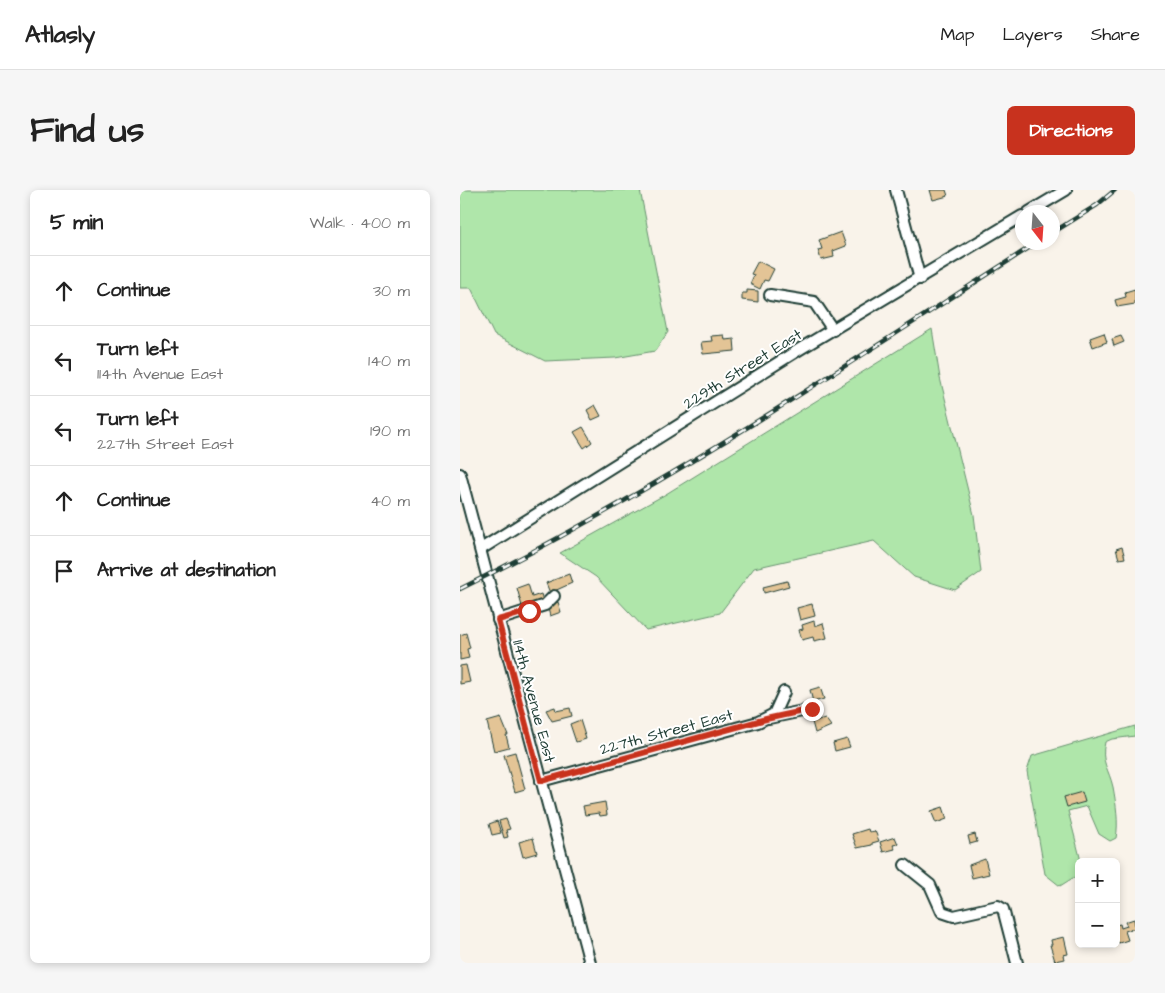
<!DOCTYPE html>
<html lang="en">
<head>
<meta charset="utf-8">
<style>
  body { margin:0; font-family:"Architects Daughter",sans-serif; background:#f6f6f6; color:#222 }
  .controls { position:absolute; right:15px; bottom:15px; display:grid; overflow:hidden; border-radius:8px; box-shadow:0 2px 8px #0003 }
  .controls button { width:45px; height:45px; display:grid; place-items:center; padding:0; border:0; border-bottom:1px solid #e0e0e0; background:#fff; color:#222; font:25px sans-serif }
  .compass { position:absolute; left:555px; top:15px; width:45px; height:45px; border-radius:50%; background:#fff; box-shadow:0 2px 8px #0003; rotate:163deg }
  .stop { position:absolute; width:15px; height:15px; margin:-11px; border:4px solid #c8321e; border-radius:50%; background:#fff }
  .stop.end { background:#c8321e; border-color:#fff; box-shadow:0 1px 5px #0008 }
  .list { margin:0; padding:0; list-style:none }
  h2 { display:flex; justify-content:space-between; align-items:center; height:65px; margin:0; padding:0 20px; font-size:21px }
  h2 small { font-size:16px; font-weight:400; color:#767676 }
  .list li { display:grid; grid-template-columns:32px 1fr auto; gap:15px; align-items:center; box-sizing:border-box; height:70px; padding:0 20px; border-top:1px solid #e0e0e0 }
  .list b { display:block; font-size:19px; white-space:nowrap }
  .list p { margin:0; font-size:16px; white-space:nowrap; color:#767676 }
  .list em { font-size:16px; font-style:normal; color:#767676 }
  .icon { flex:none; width:28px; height:28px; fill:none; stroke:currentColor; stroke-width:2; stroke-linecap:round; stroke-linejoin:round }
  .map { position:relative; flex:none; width:675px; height:773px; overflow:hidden; border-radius:8px }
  header { display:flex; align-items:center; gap:30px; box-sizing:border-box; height:70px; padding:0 25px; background:#fff; border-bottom:1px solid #e0e0e0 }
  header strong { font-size:24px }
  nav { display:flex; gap:28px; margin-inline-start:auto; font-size:18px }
  .intro { display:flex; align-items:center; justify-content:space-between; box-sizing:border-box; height:120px; padding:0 30px }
  h1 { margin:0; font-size:35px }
  .button { padding:12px 22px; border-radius:8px; background:#c8321e; color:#fff; font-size:18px; font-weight:700 }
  main { display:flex; gap:30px; padding:0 30px }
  aside { flex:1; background:#fff; border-radius:8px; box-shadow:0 2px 8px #0003 }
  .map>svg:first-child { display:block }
  .green { fill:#afe6aa; stroke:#67926f }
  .building { fill:#e3c496; stroke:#1f3d34 }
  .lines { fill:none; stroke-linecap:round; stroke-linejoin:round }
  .minor-casing { stroke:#1f3d34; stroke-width:14 }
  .minor { stroke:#fff; stroke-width:10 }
  .rail-casing { stroke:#1f3d34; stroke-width:4.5 }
  .rail { stroke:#fff; stroke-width:2.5; stroke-dasharray:8; stroke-linecap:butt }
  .route { stroke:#c8321e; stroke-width:6 }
  .labels { text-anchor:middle; stroke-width:4; stroke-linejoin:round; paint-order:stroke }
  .street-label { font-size:16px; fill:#1f3d34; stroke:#fff }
</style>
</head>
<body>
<header>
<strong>Atlasly</strong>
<nav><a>Map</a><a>Layers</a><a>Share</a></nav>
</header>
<div class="intro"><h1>Find us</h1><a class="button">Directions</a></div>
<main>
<aside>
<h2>5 min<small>Walk · 400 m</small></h2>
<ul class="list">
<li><svg class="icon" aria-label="ahead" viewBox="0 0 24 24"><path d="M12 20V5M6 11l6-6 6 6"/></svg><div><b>Continue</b></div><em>30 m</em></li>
<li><svg class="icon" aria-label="left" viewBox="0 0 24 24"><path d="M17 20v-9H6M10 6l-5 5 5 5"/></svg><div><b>Turn left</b><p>114th Avenue East</p></div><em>140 m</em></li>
<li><svg class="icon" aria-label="left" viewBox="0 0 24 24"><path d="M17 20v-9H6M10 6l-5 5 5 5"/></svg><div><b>Turn left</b><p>227th Street East</p></div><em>190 m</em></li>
<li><svg class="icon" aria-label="ahead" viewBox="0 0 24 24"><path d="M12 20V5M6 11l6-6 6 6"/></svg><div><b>Continue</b></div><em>40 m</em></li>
<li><svg class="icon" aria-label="arrive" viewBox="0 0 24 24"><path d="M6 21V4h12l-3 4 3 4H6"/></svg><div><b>Arrive at destination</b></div></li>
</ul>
</aside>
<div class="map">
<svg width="675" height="773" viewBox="0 0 675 773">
  <rect width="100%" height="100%" fill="#f9f3ea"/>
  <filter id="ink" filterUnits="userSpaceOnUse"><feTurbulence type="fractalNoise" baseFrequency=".02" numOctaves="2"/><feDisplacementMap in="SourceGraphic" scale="10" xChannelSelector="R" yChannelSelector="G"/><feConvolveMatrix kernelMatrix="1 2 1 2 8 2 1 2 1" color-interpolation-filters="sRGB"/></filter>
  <g filter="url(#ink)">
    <g class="green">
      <polygon points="0,0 180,0 208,142 195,161 155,168 85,171 34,145 11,98 0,98"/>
      <polygon points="472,139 480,188 514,325 521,382 495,400 454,387 414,351 294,378 260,423 186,440 136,387 100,363 206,304"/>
      <path d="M675,536V546L652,549L645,552C640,572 649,579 653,597C656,613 659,633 656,648L650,651L639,644L627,616L608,621L621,671L616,686L600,696L585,684L567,581L572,566Z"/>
    </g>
    <g class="building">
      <polygon points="470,0 486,0 488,6 473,10"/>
      <polygon points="381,42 386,56 373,61 374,67 361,70 358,60 362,59 359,50"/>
      <polygon points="298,71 314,79 308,91 304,90 300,99 290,94 294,85 291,84"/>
      <polygon points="675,99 675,114 657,117 655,110 666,107 665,102"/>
      <polygon points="287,100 298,101 298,112 282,110 282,103 287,103"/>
      <polygon points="644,143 647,152 633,157 630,148"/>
      <polygon points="264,145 265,150 274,149 275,161 243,164 241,152 252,151 251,146"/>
      <polygon points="661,146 664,152 654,156 652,149"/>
      <polygon points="135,215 141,226 132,230 127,220"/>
      <polygon points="123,237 132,252 124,258 114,242"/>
      <polygon points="662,357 665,368 659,369 656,359"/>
      <polygon points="109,384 112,393 90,403 86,393"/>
      <polygon points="327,391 329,396 304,403 303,397"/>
      <polygon points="68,394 72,407 81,404 84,414 63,420 57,398"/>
      <polygon points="98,412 101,422 90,426 87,415"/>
      <polygon points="352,414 355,426 340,430 337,418"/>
      <polygon points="354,431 355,436 363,433 367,448 354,451 353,447 342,450 339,440 343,439 342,435"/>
      <polygon points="6,443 10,458 7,459 9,468 0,470 0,445"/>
      <polygon points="6,475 10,492 0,494 0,476"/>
      <polygon points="360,497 364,509 353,512 350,500"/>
      <polygon points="95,517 96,521 110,518 112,526 92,531 86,520"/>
      <polygon points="41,528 48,545 46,545 49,557 34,561 27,532"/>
      <polygon points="365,528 371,536 355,543 352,532"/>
      <polygon points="120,530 126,549 116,552 110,534"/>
      <polygon points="387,549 390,557 375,561 373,553"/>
      <polygon points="55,562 65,599 55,602 44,565"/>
      <polygon points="622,602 625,612 607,617 604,607"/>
      <polygon points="145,612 147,625 140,626 139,623 125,625 123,616"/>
      <polygon points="483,617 487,629 476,633 471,621"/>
      <polygon points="46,629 50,639 46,640 48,647 44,648 39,631"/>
      <polygon points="37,631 41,643 32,645 29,634"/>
      <polygon points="408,639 409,642 415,641 419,651 412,653 412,655 397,658 392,644"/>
      <polygon points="515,644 517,652 510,654 508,646"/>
      <polygon points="435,647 438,654 433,655 435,659 423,662 420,652"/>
      <polygon points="73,648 77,663 63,667 59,652"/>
      <polygon points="525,669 529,684 512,688 509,675"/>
      <polygon points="674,729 675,738 665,741 668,750 659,753 656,750 656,735 660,734 661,738 667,736 665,732"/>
      <polygon points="604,747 608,764 603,765 604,769 595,771 590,755 592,755 591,750"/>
    </g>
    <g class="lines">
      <defs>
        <g id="minor">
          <polyline points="436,0 460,89"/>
          <polyline points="569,22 606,0"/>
          <polyline points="310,105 354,112 373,140"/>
          <polyline points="0,284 130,773"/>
          <polyline points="21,359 340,159 562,26"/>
          <polyline points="38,430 85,415 94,406"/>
          <polyline points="309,528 352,519"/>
          <polyline points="81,591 298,532 314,524 324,502"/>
          <polyline points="445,675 470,695 482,722 494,726 538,716 543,719 557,773"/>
        </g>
      </defs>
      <use href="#minor" class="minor-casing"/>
      <use href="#minor" class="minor"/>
      <defs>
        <g id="rail">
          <polyline points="592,43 637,15 655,0"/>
          <path d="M0,399C202,299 389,173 578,52"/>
        </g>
      </defs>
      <use href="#rail" class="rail-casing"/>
      <use href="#rail" class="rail"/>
    </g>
  </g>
  <g class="lines" filter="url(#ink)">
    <polyline class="route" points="69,421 38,430 81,591 306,529 352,519"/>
  </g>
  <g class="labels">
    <g class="street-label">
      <text transform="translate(282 178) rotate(-32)" y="6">229th Street East</text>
      <text transform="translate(75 511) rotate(75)" y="6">114th Avenue East</text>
      <text transform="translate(206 541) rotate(-15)" y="6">227th Street East</text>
    </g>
  </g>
</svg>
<div class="controls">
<button>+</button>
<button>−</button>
</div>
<svg class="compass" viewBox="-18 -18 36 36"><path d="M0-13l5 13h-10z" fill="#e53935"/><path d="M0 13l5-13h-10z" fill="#767676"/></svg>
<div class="stop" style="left:69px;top:421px"></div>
<div class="stop end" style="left:352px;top:519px"></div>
</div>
</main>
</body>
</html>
